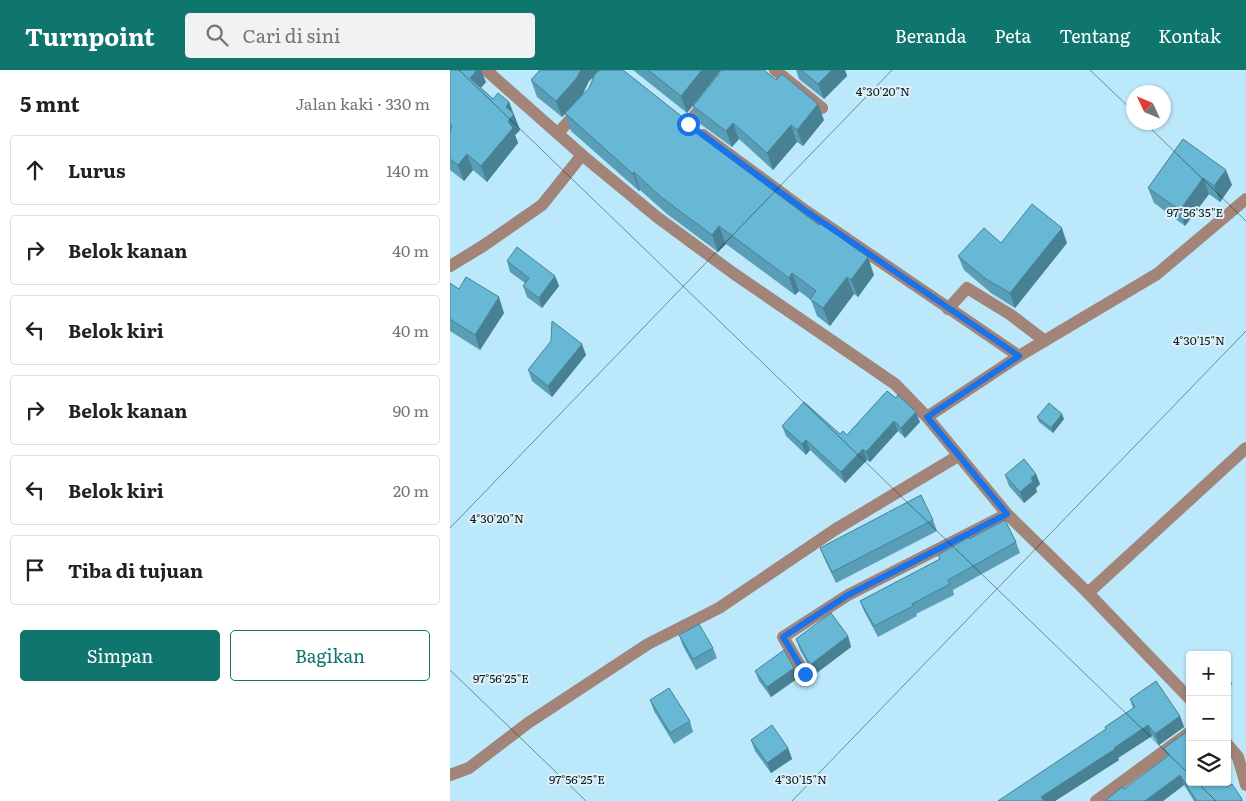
<!DOCTYPE html>
<html lang="id">
<meta charset="utf-8">
<style>
body{margin:0;font-family:Literata,serif;background:#f2f2f2;color:#202124}
.controls{position:absolute;right:15px;bottom:15px;display:grid;overflow:hidden;border-radius:5px;box-shadow:0 1px 4px #0004}
.controls button{width:45px;height:45px;display:grid;place-items:center;padding:0;border:0;border-bottom:1px solid #e0e0e0;background:#fff;color:#202124;font:25px sans-serif}
.compass{position:absolute;left:676px;top:15px;width:45px;height:45px;border-radius:50%;background:#fff;box-shadow:0 1px 4px #0004;rotate:314deg}
.stop{position:absolute;width:15px;height:15px;margin:-11px;border:4px solid #1a73e8;border-radius:50%;background:#fff}
.stop.end{background:#1a73e8;border-color:#fff;box-shadow:0 1px 5px #0008}
.list{margin:0;padding:0;list-style:none}
h2{display:flex;justify-content:space-between;align-items:center;height:65px;margin:0;padding:0 20px;font-size:21px}
h2 small{font-size:16px;font-weight:400;color:#757577}
.list li{display:grid;grid-template-columns:32px 1fr auto;gap:15px;align-items:center;box-sizing:border-box;height:70px;margin:0 10px 10px;padding:0 10px;border:1px solid #e0e0e0;border-radius:5px}
.list b{display:block;font-size:19px;white-space:nowrap}
.list em{font-size:16px;font-style:normal;color:#757577}
.actions{display:flex;gap:10px;padding:15px 20px}
.actions a{flex:1;padding:11px 0;border:1px solid #0f766e;border-radius:5px;text-align:center;font-size:18px;color:#0f766e}
.actions .main{background:#0f766e;color:#fff}
.icon{flex:none;width:28px;height:28px;fill:none;stroke:currentColor;stroke-width:2;stroke-linecap:round;stroke-linejoin:round}
.map{position:relative;flex:none;width:796px;height:731px;overflow:hidden}
header{display:flex;align-items:center;gap:30px;box-sizing:border-box;height:70px;padding:0 25px;background:#0f766e;color:#fff}
header strong{font-size:24px}
nav{display:flex;gap:28px;margin-inline-start:auto;font-size:18px}
.search{width:350px;height:45px;background:#f2f2f2;display:flex;align-items:center;gap:12px;box-sizing:border-box;padding:0 18px;border-radius:5px;color:#757577;font-size:19px}
main{display:flex}
aside{flex:1;background:#fff}
.map>svg:first-child{display:block}
</style>
<header>
<strong>Turnpoint</strong>
<div class="search"><svg class="icon" aria-label="search" viewBox="0 0 24 24"><circle cx="10" cy="10" r="6"/><path d="M15 15l6 6"/></svg>Cari di sini</div>
<nav><a>Beranda</a><a>Peta</a><a>Tentang</a><a>Kontak</a></nav>
</header>
<main>
<aside>
<h2>5 mnt<small>Jalan kaki · 330 m</small></h2>
<ul class="list">
<li><svg class="icon" aria-label="ahead" viewBox="0 0 24 24"><path d="M12 20V5M6 11l6-6 6 6"/></svg><div><b>Lurus</b></div><em>140 m</em></li>
<li><svg class="icon" aria-label="right" viewBox="0 0 24 24"><path d="M7 20v-9h11M14 6l5 5-5 5"/></svg><div><b>Belok kanan</b></div><em>40 m</em></li>
<li><svg class="icon" aria-label="left" viewBox="0 0 24 24"><path d="M17 20v-9H6M10 6l-5 5 5 5"/></svg><div><b>Belok kiri</b></div><em>40 m</em></li>
<li><svg class="icon" aria-label="right" viewBox="0 0 24 24"><path d="M7 20v-9h11M14 6l5 5-5 5"/></svg><div><b>Belok kanan</b></div><em>90 m</em></li>
<li><svg class="icon" aria-label="left" viewBox="0 0 24 24"><path d="M17 20v-9H6M10 6l-5 5 5 5"/></svg><div><b>Belok kiri</b></div><em>20 m</em></li>
<li><svg class="icon" aria-label="arrive" viewBox="0 0 24 24"><path d="M6 21V4h12l-3 4 3 4H6"/></svg><div><b>Tiba di tujuan</b></div></li>
</ul>
<div class="actions"><a class="main">Simpan</a><a>Bagikan</a></div>
</aside>
<div class="map">
<svg width="796" height="731" viewBox="0 0 796 731">
<rect width="100%" height="100%" fill="#bbe9fb"/>
<g fill="none" stroke-linecap="round" stroke-linejoin="round">
<!-- minor -->
<path stroke="#a28479" stroke-width="12" d="M325 0 372 38
M238 54 257 30
M108 63 128 41
M253 65 356 141 569 286
M0 196 33 176 92 135 132 85
M498 239 517 218 561 245 595 271
M477 347 569 286 707 204 796 129
M638 523 796 378
M355 604 333 567 398 525 557 444
M0 705 19 698 78 653 198 574 269 538 386 459 508 386
M646 731 740 662"/>
<!-- tertiary -->
<path stroke="#a28479" stroke-width="12" d="M36 0 132 85 207 147 283 203 445 314 477 347 557 444 638 523 740 629
M777 674 788 687 796 715"/>
</g>
<!-- wall -->
<path fill="#599eb6" fill-rule="evenodd" d="M0 0 36 12 31 18 43 29 59 32 70 60 65 65 68 73 37 112 23 100 14 111 0 100Z
M173 0 264 72 267 79 424 205 408 227 404 224 380 256 367 246 361 230 349 221 345 225 276 174 268 182 217 144 190 120 189 121 121 61 115 44 112 47 87 27 81 10ZM144 7 139 18 133 24 139 11Z
M183 0H271L237 43Z
M346 0H395L397 6 374 29 349 9Z
M243 36 374 50 353 76 347 72 323 100 289 69 282 77 249 53Z
M733 69 782 115 770 132 759 124 735 156 704 133 698 118Z
M551 173H617L565 238 541 223 514 200 508 186Z
M57 191 105 206 109 216 92 238 77 227 73 216 75 213 60 202Z
M0 213 9 219 54 243 30 280 0 261Z
M136 285 102 327 82 311 78 300Z
M437 321 470 352 455 368 448 361 420 392 417 390 395 413 360 380 356 385 336 366 332 356 397 365Z
M587 347 614 349 603 363 589 352Z
M586 404 590 414 586 418 587 422 574 433 559 416 555 405Z
M483 450 487 461 386 513 374 488 370 478Z
M519 469 566 472 570 483 503 520 504 525 466 544 467 546 428 567 414 541 410 531 490 489 488 485Z
M229 565 263 578 267 588 246 600 233 576Z
M398 566 401 577 364 605 350 580 346 569Z
M344 598 348 608 321 627 309 611 305 601Z
M740 600V614L736 603Z
M680 629 730 646 734 657 709 675 702 666 668 688 669 690 605 731H548L656 659 655 657 683 638Z
M200 630 240 651 243 662 224 674 204 641Z
M301 670 338 678 342 689 321 703 305 681Z
M714 678 777 717 792 729 793 731H744L734 715 713 731H655L674 719 717 687Z"/>
<!-- shaded-wall -->
<path fill="#488194" d="M27 0H31L36 12 25 24 20 8Z
M131 0H151L139 11 132 25 112 47 106 31Z
M252 0H271L237 43 231 26Z
M382 0H395L397 6 374 29 368 14Z
M59 32 70 60 65 65 68 73 37 112 31 96 58 51 56 37Z
M368 34 374 50 353 76 347 60Z
M283 53 289 69 282 77 276 61Z
M341 55 347 72 323 100 317 83Z
M264 72 271 90 262 75Z
M17 84 23 100 14 111 8 95Z
M776 100 782 115 770 132 764 116Z
M184 102 190 120 189 121 183 104Z
M753 108 759 124 735 156 730 140Z
M269 156 276 174 268 182 262 165Z
M612 158 617 173 565 238 560 223Z
M418 187 424 205 408 227 401 210Z
M342 203 349 221 345 225 339 208Z
M105 206 109 216 92 238 89 228Z
M397 207 404 224 380 256 373 238Z
M49 227 54 243 30 280 25 265Z
M132 274 136 285 102 327 98 316Z
M466 342 470 352 455 368 451 358Z
M612 344 614 349 603 363 601 358Z
M444 351 448 361 420 392 416 382Z
M356 370 360 380 356 385 352 374Z
M413 379 417 390 395 413 391 402Z
M586 404 590 414 586 418 587 422 574 433 570 422 581 408Z
M398 566 401 577 364 605 360 595Z
M344 598 348 608 321 627 317 617Z
M778 604 782 614 777 619V605Z
M730 646 734 657 709 675 705 664Z
M698 655 702 666 668 688 669 690 605 731H592L591 727Z
M338 678 342 689 321 703 317 693Z
M730 705 734 715 713 731H695Z"/>
<!-- building -->
<path fill="#67b8d4" stroke="#488194" d="M0 0H27L20 8 43 29 48 23 59 32 56 37 64 44 58 51 63 58 31 96 17 84 8 95 0 89V62L2 56 0 54Z
M90 0H131L126 9 106 31 81 10Z
M150 0H173L264 72 262 75 369 155 370 153 418 187 401 210 397 207 373 238 360 229 366 221 342 203 339 208 269 156 262 165 211 127 184 102 183 104 115 43 139 18 145 4Z
M198 0H252L231 26Z
M272 0H314L326 10 332 4 368 34 347 60 341 55 317 83 283 53 276 61 243 36Z
M351 0H382L368 14Z
M733 69 776 100 764 116 753 108 730 140 698 118Z
M582 134 612 158 560 223 536 209 508 186 534 158 551 173Z
M67 177 105 206 89 228 73 216 79 208 57 191Z
M16 207 49 227 25 265 0 249V213L9 219Z
M102 251 132 274 98 316 78 300 101 271Z
M437 321 446 328 448 325 466 342 451 358 444 351 416 382 413 379 391 402 356 370 352 374 332 356 354 332 390 364 393 361 397 365Z
M599 333 612 344 601 358 587 347Z
M574 389 586 404 581 408 583 411 570 422 555 405Z
M471 425 483 450 382 502 370 478Z
M555 450 566 472 498 510 500 514 462 534 463 536 424 556 410 531 490 489 488 485 519 467V469Z
M381 543 398 566 360 595 346 569Z
M249 554 263 578 243 589 229 565Z
M334 580 344 598 317 617 305 601Z
M740 600V608L736 603Z
M706 611 730 646 705 664 698 655 664 678 665 679 591 727 594 731H548L656 659 655 657 685 637 680 629Z
M219 618 240 651 220 663 200 630Z
M322 655 338 678 317 693 301 670Z
M739 660 740 661V712H774L777 717 782 714 792 729 790 731H745L746 730 730 705 695 731H655L672 717 674 719 719 685 714 678Z"/>
<g fill="none" stroke-linecap="round" stroke-linejoin="round">
<!-- route -->
<path stroke="#1a73e8" stroke-width="6" d="M238 54 356 141 569 286 477 347 557 444 398 525 333 567 355 604"/>
</g>
<!-- ticks -->
<path fill="none" stroke="#031c24" stroke-width="1" stroke-opacity="0.45" d="M9 0 740 705M640 0 684 42M694 52 796 151M0 458 442 0M0 600 136 731M747 712 766 731M342 731 796 261"/>
<g font-size="12" text-anchor="middle" fill="#031c24" stroke="#e2f1f7" stroke-width="4" stroke-linejoin="round" paint-order="stroke">
<text x="433" y="26">4°30'20"N</text>
<text x="745" y="147">97°56'35"E</text>
<text x="749" y="275">4°30'15"N</text>
<text x="47" y="453">4°30'20"N</text>
<text x="51" y="613">97°56'25"E</text>
<text x="351" y="714">4°30'15"N</text>
<text x="127" y="714">97°56'25"E</text>
</g>
</svg>
<div class="controls">
<button>+</button>
<button>−</button>
<button><svg class="icon" aria-label="layers" viewBox="0 0 24 24"><path d="M12 4l9 5-9 5-9-5zM3 14l9 5 9-5"/></svg></button>
</div>
<svg class="compass" viewBox="-18 -18 36 36"><path d="M0-13l5 13h-10z" fill="#e53935"/><path d="M0 13l5-13h-10z" fill="#757577"/></svg>
<div class="stop" style="left:238px;top:54px"></div>
<div class="stop end" style="left:355px;top:604px"></div>
</div>
</main>
